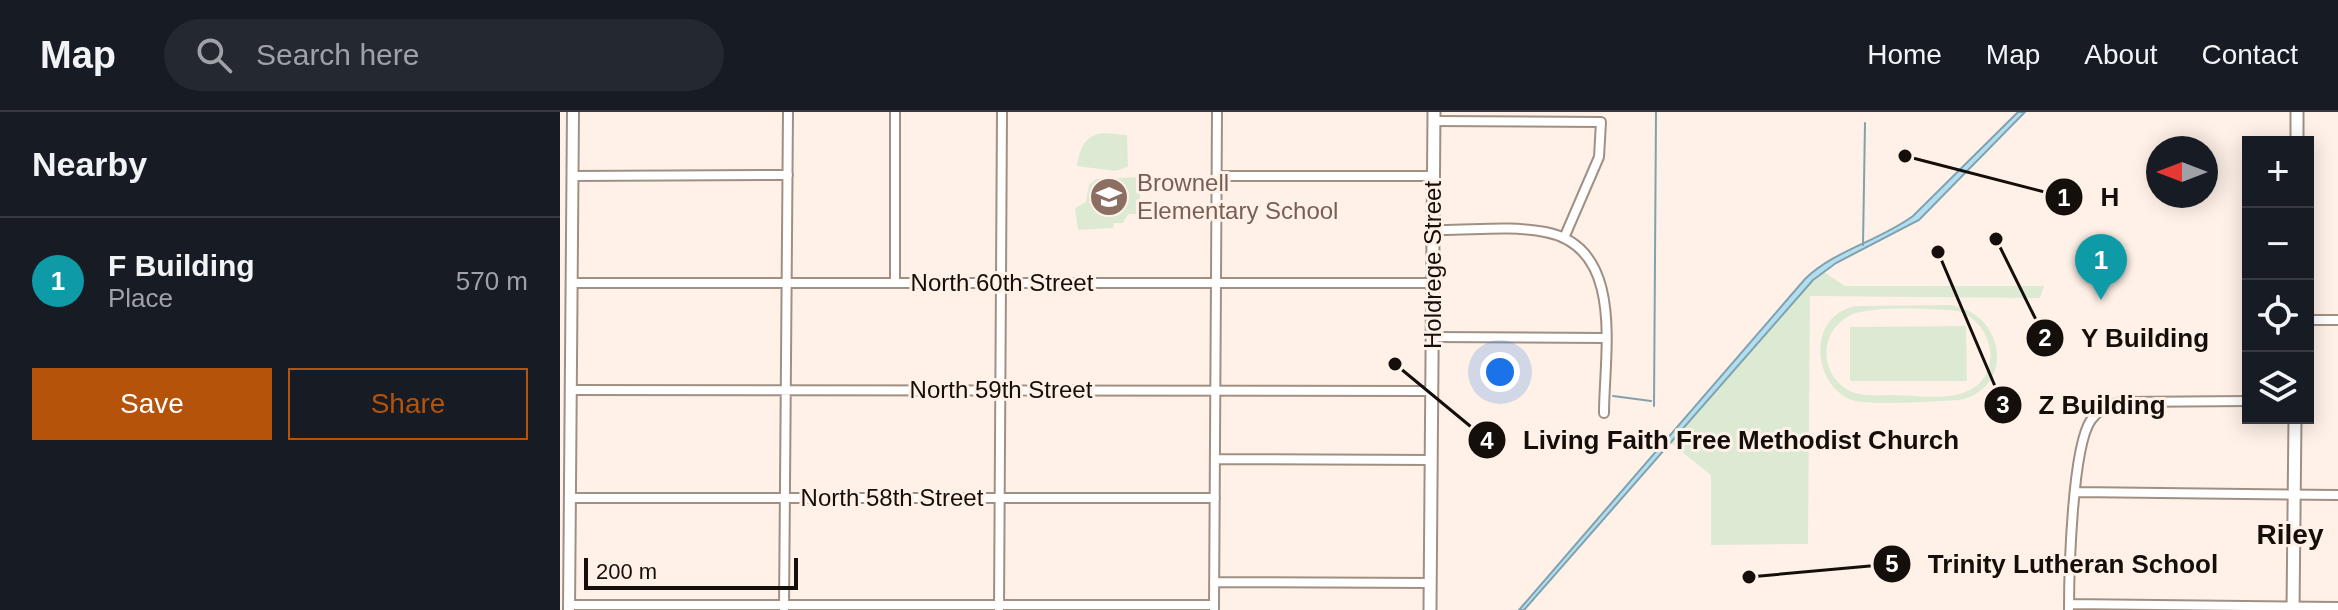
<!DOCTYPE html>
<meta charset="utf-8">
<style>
body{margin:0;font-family:Arial,sans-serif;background:#242831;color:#f1f3f6}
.controls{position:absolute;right:24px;top:24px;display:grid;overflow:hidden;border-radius:0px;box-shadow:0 4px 20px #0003}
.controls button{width:72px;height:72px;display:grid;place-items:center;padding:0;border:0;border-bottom:2px solid #363941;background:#171b24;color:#f1f3f6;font:40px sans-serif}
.compass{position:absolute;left:1586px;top:24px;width:72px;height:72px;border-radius:50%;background:#171b24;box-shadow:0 4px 20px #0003;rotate:270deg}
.scale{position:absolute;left:24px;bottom:20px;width:214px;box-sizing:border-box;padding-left:8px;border:4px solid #150f0b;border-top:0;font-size:22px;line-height:28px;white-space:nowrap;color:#150f0b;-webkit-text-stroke:6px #fff1e7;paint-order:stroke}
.you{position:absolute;left:940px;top:260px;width:28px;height:28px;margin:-20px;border:6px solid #fff;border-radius:50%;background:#1a73e8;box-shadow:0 0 0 12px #1a73e833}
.badge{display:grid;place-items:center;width:52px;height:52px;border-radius:50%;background:#b45309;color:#fff;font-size:26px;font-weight:700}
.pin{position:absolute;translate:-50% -66px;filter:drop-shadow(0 2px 4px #0008)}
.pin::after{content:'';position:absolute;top:42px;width:28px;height:24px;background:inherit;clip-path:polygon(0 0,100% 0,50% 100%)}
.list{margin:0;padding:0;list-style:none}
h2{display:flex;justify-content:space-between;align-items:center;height:104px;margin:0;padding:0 32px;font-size:34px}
h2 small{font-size:26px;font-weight:400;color:#9ea1a6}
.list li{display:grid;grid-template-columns:52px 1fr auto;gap:24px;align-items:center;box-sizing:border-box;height:128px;padding:0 32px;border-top:2px solid #363941}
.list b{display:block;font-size:30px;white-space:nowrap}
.list p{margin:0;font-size:26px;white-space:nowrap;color:#9ea1a6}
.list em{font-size:26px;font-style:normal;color:#9ea1a6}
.actions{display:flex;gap:16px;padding:24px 32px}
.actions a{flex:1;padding:18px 0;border:2px solid #b45309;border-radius:0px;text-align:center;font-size:28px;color:#b45309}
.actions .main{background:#b45309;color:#fff}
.icon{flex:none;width:44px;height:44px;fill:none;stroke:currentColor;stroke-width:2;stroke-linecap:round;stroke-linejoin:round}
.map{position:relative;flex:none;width:1778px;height:498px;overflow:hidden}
header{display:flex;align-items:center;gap:48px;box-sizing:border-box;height:112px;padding:0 40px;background:#171b24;border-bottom:2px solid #363941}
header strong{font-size:38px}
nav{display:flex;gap:44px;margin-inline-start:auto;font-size:28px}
.search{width:560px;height:72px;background:#242831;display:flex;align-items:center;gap:20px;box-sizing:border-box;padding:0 28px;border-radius:44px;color:#9ea1a6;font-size:30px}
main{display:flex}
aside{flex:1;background:#171b24}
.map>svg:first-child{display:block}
</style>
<header>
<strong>Map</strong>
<div class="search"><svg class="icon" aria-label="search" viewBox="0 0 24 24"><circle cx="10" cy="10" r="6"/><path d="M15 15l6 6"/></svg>Search here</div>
<nav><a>Home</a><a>Map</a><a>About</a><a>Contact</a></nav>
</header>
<main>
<aside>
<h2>Nearby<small></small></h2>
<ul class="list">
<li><span class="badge" style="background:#0f9aa8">1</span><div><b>F Building</b><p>Place</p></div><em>570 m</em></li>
</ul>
<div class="actions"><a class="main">Save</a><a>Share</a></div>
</aside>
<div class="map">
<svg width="1778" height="498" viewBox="0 0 1778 498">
<rect width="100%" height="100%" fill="#fff1e7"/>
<!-- green -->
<path fill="#ddead3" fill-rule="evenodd" d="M542 21 567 23 568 55 555 59 517 54C520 37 523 25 542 21Z
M580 65V102H568L563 111H554L553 116 518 118 515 96 526 90 529 73 536 67Z
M1258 156 1285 174H1484L1480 186 1250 184 1248 432 1151 433V363L1107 328Z
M1391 193C1445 202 1456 275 1400 288 1377 289 1307 295 1289 287 1250 268 1249 201 1297 194ZM1398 199C1435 211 1445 267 1403 281 1382 288 1352 283 1330 283 1316 283 1301 285 1288 278 1259 261 1259 220 1289 204 1309 193 1374 197 1398 199Z
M1406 214 1407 269H1290V215Z"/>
<!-- water -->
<path fill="#b0dff2" stroke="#82a1ad" stroke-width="2" d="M1458 0H1465L1359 108 1276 151 1253 168 964 498H959L1245 167C1275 138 1319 129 1353 104Z"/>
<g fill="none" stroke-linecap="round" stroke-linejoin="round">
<!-- stream -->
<path stroke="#82a1ad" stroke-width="2" d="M1303 133 1305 11
M1053 284 1091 289
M1094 294 1096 0"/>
<!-- minor casing -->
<g stroke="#a09084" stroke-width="12">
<path id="minor" d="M874 9 1041 10 1039 45 1004 126
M12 64 228 63
M657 64H874
M873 118C909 119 949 113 985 120 1066 135 1044 242 1044 301
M11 171H873
M335 171V0
M1748 208H1778
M872 225 1044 226
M10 278 872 279
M656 347 871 348
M1516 380 1778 383
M10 386H655
M654 470 870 471
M1509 492 1778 495
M9 493H654
M224 497 228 0
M439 497 442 0
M654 497 657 0
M1509 498C1509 461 1512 335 1531 308 1539 297 1550 292 1562 290L1688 289"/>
</g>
<!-- tertiary casing -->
<g stroke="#a09084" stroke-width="14">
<path id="tertiary" d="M9 498 13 0"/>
</g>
<!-- secondary casing -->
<g stroke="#a09084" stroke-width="15">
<path id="secondary" d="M1737 30V0
M870 498 874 0
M1733 498 1735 306"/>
</g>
<!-- minor -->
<use href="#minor" stroke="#fff" stroke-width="8"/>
<!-- tertiary -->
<use href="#tertiary" stroke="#fff" stroke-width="10"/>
<!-- secondary -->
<use href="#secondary" stroke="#fff" stroke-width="11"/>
</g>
<!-- icons -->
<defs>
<g id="school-disc" transform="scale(2)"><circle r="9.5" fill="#8d6e63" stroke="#fff1e7"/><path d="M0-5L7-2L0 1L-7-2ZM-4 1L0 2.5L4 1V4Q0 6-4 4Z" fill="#fff"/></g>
</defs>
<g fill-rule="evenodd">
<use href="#school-disc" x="549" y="85"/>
</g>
<g text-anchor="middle" stroke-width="6" stroke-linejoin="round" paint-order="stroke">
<!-- education labels -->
<g font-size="24" fill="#785e54" stroke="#fff1e7" text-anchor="start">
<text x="577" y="79">Brownell<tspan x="577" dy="28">Elementary School</tspan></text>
</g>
<!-- street labels -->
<g font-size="24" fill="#150f0b" stroke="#fff1e7">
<text transform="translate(873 153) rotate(-90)" y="8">Holdrege Street</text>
<text x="442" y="179">North 60th Street</text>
<text x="441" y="286">North 59th Street</text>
<text x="332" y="394">North 58th Street</text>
</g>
<!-- quarter labels -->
<g font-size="28" font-weight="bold" fill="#150f0b" stroke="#fff1e7">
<text x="1730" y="432">Riley</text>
</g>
</g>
<!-- callouts -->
<path fill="none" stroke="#150f0b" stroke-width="3" d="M1345 44L1504 85M1436 127L1485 226M1378 140L1443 293M835 252L927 328M1189 465L1332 452"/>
<g fill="#150f0b" stroke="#fff1e7" stroke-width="3">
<circle cx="1345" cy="44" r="8"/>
<circle cx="1436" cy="127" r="8"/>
<circle cx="1378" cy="140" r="8"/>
<circle cx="835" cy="252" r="8"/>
<circle cx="1189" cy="465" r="8"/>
<circle cx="1504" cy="85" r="20"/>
<circle cx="1485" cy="226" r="20"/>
<circle cx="1443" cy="293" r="20"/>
<circle cx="927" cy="328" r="20"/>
<circle cx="1332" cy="452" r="20"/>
</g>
<g font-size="24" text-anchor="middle" font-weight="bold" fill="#fff">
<text x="1504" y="94">1</text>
<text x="1485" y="234">2</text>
<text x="1443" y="301">3</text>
<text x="927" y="337">4</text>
<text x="1332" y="460">5</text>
</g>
<g font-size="26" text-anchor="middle" font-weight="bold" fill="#150f0b" stroke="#fff1e7" stroke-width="6" stroke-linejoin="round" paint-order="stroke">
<text x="1550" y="94">H</text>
<text x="1585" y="235">Y Building</text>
<text x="1542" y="302">Z Building</text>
<text x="1181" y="337">Living Faith Free Methodist Church</text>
<text x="1513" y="461">Trinity Lutheran School</text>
</g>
</svg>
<div class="controls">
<button>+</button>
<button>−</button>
<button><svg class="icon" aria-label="locate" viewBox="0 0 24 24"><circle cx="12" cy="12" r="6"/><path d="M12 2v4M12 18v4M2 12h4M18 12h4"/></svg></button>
<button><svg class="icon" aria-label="layers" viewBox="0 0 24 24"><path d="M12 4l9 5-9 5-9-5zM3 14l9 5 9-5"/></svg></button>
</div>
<svg class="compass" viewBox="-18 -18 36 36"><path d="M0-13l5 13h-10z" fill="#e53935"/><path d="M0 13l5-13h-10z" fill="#9ea1a6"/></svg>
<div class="scale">200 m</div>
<div class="you"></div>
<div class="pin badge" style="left:1541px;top:188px;background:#0f9aa8">1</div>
</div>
</main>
